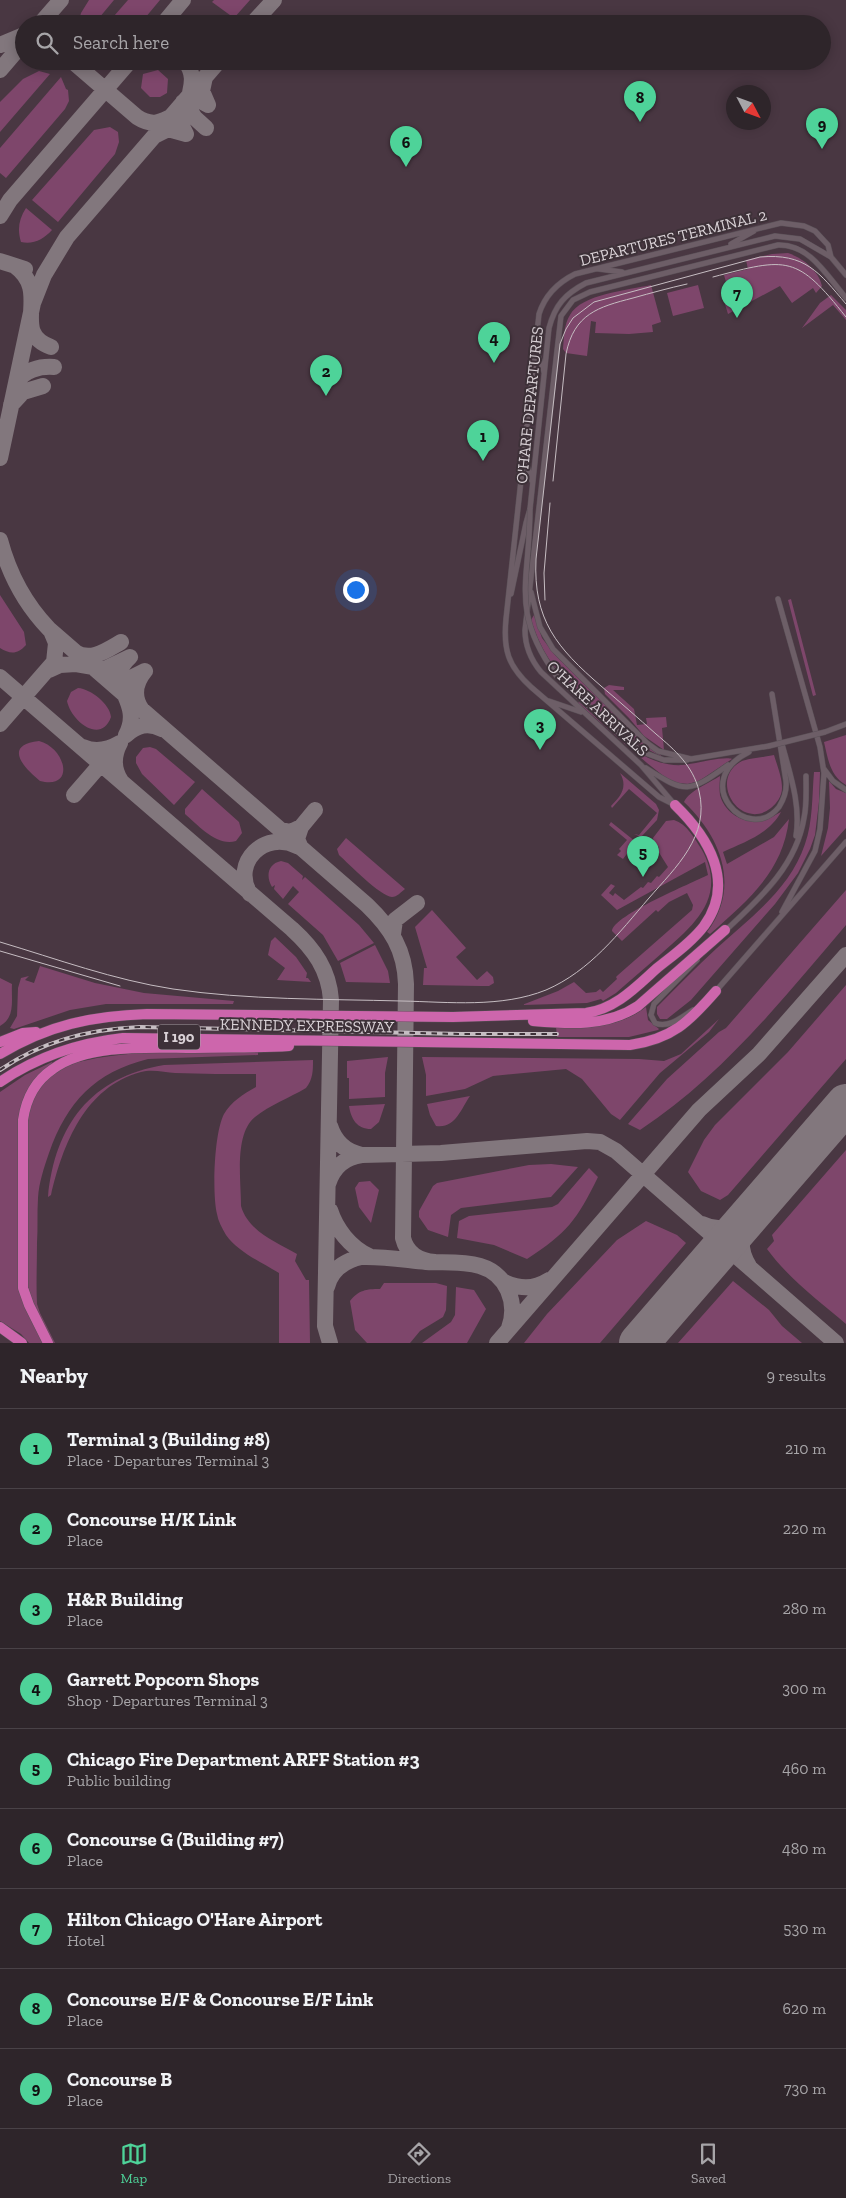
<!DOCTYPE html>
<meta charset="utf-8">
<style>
body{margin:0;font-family:"Zilla Slab",serif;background:#3a3136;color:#f1f3f6}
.compass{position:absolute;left:726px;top:85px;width:45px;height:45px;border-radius:50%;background:#2e252a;box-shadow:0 2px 12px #0003;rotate:131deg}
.you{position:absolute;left:355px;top:589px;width:18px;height:18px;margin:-12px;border:4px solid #fff;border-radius:50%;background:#1a73e8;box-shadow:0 0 0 8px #1a73e833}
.badge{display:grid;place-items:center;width:32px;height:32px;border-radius:50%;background:#4ed399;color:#111;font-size:16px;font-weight:700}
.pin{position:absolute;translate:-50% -41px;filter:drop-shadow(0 1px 2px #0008)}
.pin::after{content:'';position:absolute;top:26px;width:18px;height:15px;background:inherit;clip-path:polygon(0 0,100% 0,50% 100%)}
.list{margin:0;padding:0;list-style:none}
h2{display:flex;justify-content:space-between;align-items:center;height:65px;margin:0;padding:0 20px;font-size:21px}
h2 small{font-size:16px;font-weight:400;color:#a7a5a8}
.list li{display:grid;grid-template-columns:32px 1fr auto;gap:15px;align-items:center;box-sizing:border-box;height:80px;padding:0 20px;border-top:1px solid #494247}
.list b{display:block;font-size:19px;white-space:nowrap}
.list p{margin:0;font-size:16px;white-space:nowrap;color:#a7a5a8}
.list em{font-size:16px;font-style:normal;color:#a7a5a8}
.icon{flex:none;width:28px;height:28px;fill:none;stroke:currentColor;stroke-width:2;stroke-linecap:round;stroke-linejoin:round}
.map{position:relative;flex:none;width:846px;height:1343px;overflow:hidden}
.search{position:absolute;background:#2e252a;box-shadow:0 2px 12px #0003;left:15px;right:15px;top:15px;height:55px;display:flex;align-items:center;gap:12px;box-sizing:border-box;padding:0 18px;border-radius:28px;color:#a7a5a8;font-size:19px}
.sheet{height:785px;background:#2e252a}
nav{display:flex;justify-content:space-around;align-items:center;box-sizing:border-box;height:70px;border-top:1px solid #494247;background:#2e252a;font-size:14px;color:#a7a5a8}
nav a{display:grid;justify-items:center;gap:2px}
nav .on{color:#4ed399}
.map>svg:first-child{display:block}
</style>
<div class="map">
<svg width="846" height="1343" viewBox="0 0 846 1343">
<rect width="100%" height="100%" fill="#3d3138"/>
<!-- built -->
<path fill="#493742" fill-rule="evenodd" d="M0 0H846V1343H0ZM24 24H822V61H24ZM734 92H764V122H734Z"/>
<!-- green -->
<path fill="#7e466b" d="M89 0H114L94 24H78L81 13Z
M128 0H160L140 24H107Z
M214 0H250L234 18 212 2Z
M158 70 168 79 167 93 160 97H150L141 88 143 74Z
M39 71 50 74 0 132V102L23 79Z
M61 77 66 89 68 90 69 101 65 109 6 178 0 173V148Z
M110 127 118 132 119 142 115 154 58 222 32 200 86 139 94 130Z
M26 208 52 230C44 239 33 245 21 242 17 229 19 219 26 208Z
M788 253C803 258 819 271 822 286L816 293 813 288 792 303 780 286 728 314 724 301 731 299 724 275 748 269 746 260 772 254Z
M651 285 661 322 652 325 653 332 629 334 595 333 596 322 591 321 587 356 566 353 563 349C564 338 564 324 570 315 581 294 629 290 651 285Z
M698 285 704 308 673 316 667 293Z
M831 295 846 310V320L833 305 802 328 820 303Z
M0 595 24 632 26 645C17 655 10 654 0 648Z
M791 599 816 695 813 696 788 600Z
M534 615 542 638 555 655 645 744 662 756C631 745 570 689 551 662 542 649 536 635 531 620Z
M609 685 624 687V690H613L634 709 637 725 647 724 646 718 666 717 667 727 662 728 664 750 644 736 629 718 605 694 604 688Z
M78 688C91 689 110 704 111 717 101 745 71 721 67 701L71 692Z
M579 702C608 727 641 768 683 765 695 764 724 756 732 759L699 781 688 784 677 783 666 778 647 763 578 703Z
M846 735V785C830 776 828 759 824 742Z
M39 741C66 748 76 790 40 781 23 767 3 745 39 741Z
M150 747 156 749 195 782 174 805 142 774 136 763V757L143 748Z
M774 755C777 765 782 777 782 788 782 796 777 803 771 808 740 832 707 779 742 761 747 759 765 757 774 755Z
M814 772H820L819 802 815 835 810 849 798 873 775 904 691 1000 667 1019H660L657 1014V1007C677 987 696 967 717 948 751 917 790 889 805 844 813 822 812 795 814 772Z
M620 773 656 804 659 810 657 820 641 837 634 834 639 835 657 813 629 789 612 808 611 806C621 796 628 787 620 773Z
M720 776C720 781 719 788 720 795 725 814 745 825 764 820 770 819 776 814 781 812 769 834 745 842 723 852L727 864 774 837 789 819C783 872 748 900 710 934L707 932C741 887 721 837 684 802 689 791 709 783 720 776Z
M829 781 836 789 846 793V828L821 856 828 828 830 808Z
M202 789 239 822 242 833 236 841C217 847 198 825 185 814V809Z
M674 820C687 824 695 839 702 850 728 897 694 925 662 953 647 966 631 980 616 993L603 1001 601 999 587 1003 522 1005 558 991 574 982 586 993 596 992 600 989 603 992 617 979 616 977 618 975 692 910 693 905 687 893 669 902 658 912 656 910 622 941 612 931C614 915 692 883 708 875L705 862 617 910 601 895 611 884 615 886 609 893 613 896 615 893 624 900 641 887 643 888 648 882 651 883 657 876 659 877 668 867 658 851 659 847 654 844 653 838 666 821Z
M611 822 636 842 623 859 617 855 621 851 619 849 627 840 609 825Z
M346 838 405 889C401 892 397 897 392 897 380 896 349 864 339 855L337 849Z
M281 861 288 863 303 876 302 880 305 877 359 925 374 943 338 961 323 935 288 904 299 892 293 886 283 899 274 889 275 885 272 887C266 877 267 864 281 861Z
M846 890V925C783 999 722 1076 640 1130L628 1124 667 1079 719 1032 726 1028Z
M432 910 466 948 456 957 477 980 487 971 493 977 494 983 489 986H480L423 985 424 968H427L415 927Z
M275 937 296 957 307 973 306 978H308L311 982 277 980 285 968 268 955 271 941Z
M375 945 388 971 390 983 346 982 340 963Z
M40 966 95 983 144 993 234 1001 233 1004H106L70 1010 14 1029 10 1028 17 1016 18 988 21 978 29 976 25 980 34 983Z
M0 978 12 984C11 1000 16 1017 0 1026Z
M846 985V1059L728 1195 720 1200 701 1191 688 1172 704 1140 715 1125 788 1052Z
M646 1007 648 1020 659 1029 658 1030 629 1037H557L556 1027C589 1027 619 1028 646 1007Z
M719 1019 709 1032 660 1073 620 1120 611 1114 582 1079 566 1069 493 1076 465 1089 426 1096V1075L422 1057 639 1059 664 1061 681 1054Z
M258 1052V1055L148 1059C95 1072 67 1102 49 1153 44 1168 39 1182 38 1198 37 1213 38 1228 37 1243 37 1264 36 1284 37 1304L40 1313 55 1343H52L31 1300 27 1283V1122C30 1100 41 1081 60 1069 71 1062 85 1061 97 1058 150 1049 204 1052 258 1052Z
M388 1057 385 1073V1097L349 1099V1078H347V1061Z
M313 1060C313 1071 313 1079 306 1088 289 1098 270 1105 255 1117 234 1134 241 1180 241 1206 248 1231 276 1242 297 1254L295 1261 306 1280H309L310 1343H279V1273C261 1262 238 1252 226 1235 222 1228 218 1221 217 1214 212 1193 214 1133 224 1114 231 1102 243 1094 256 1087V1074C229 1074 202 1074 175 1073 165 1072 151 1069 141 1072 85 1087 63 1144 51 1195L48 1197C55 1125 91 1077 164 1065Z
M52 1062 53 1064 27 1093 18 1278 44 1343H29L21 1334 0 1321V1092L25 1075Z
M470 1096C461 1109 455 1129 436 1126L430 1115 427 1104Z
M385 1104 379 1122 371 1129C357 1129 351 1119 349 1106Z
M846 1150V1324C818 1300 789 1279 767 1249L774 1241 772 1235Z
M551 1164 578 1167 551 1197 461 1208 451 1215 448 1237 428 1230 419 1217V1211L433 1186 437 1183 529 1165Z
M589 1168 598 1177C577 1220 567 1233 527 1259L494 1245 457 1238 459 1221 469 1216 552 1207 558 1204Z
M370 1181 379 1190 371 1223 359 1207 355 1188 359 1182Z
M646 1221 677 1235 686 1243 600 1343H524L547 1314 617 1240Z
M733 1281 769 1310 782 1326 802 1343H678Z
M384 1283H436L447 1286 446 1310 443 1317 420 1331 410 1343H367L355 1330 350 1301C359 1290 366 1289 380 1289Z
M456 1287 474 1290 486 1309 467 1343H422L451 1322 455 1315Z"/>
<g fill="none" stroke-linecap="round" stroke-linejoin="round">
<!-- taxiway -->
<path stroke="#82777d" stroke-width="16" d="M40 24 61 0
M163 24 183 0
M252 24 274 0
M0 45 24 35
M72 61 137 117C165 135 170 103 195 118 178 98 203 85 185 61
M0 70 24 42
M183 102C192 97 200 100 208 105L202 91 205 77
M195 118 206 128
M156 135 168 129 186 134 178 118 180 106
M0 216 10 200 130 61
M0 261 25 269
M15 266C52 293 9 332 51 347
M16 383C24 370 40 366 54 367
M11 405 23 392 43 386
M0 458 33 303 44 275 67 237 219 61
M0 540C9 574 25 604 49 629L367 905C391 928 405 950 406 984L403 1238C407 1254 419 1261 435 1262
M75 652C91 662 107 650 121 642
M49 670 60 665 76 664 105 669 130 657C100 683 145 700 126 735 137 725 148 722 162 729
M0 677 292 929C314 949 329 970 331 1000L325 1326 330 1343
M110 681 123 682 145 671C135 683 132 696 142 710
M0 724 54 662 56 643 51 631
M83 747C96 753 108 750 120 743 113 756 113 769 121 781
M74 795 107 757
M301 827 315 810
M281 830 291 832 301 827 297 839 301 848
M250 894C231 862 265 830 297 846
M393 934 395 920 417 903
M330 1126C335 1142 346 1152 362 1155L441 1153 587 1141 600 1142 616 1151 836 1343
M328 1184C333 1168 345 1157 362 1155
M330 1210C336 1229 350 1247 369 1256
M702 1224C720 1233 735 1226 751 1214
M749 1266C738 1249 740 1231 751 1214
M502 1281C519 1289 533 1290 549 1280
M327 1287C331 1270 344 1261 361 1257 382 1256 405 1260 426 1262 444 1263 463 1261 480 1266 507 1274 518 1303 509 1328
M497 1343 699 1110 759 1054 846 955"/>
<!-- runway -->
<path stroke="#82777d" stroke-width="40" d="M639 1343 846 1104"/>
<!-- street casing -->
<g stroke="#5a5057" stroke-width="6">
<path id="street" d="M731 244 754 231
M599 269 622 272
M536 350 544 372
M524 455 532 481
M531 592 540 627 553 649 647 743 658 751 691 759 769 746
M511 594 526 523 530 509 549 328C555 305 565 294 586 283L775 236 800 239 831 257
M778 599 820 747 824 773 820 829 815 851 782 912
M556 675 585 703 640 751 664 760H687
M549 701 581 712
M825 732 846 724
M782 744C790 774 801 805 796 836
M749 752C688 782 748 846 779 807 784 799 787 790 786 781L772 694
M646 768C686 794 689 793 728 765
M824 769 833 781 846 790
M675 805 659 797 531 687C508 666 503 650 506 619L539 314C545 295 557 283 575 274L781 223 804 226 815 231 828 245 831 257 846 275
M675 805 641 765 541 672C531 660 525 646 525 630L561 316 573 300 590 292 778 245C810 244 827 276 846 298
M725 931C759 899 796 867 804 818 807 805 806 790 806 776
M715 992 846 842
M693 1010C682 1017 668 1029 655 1023L651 1015 654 1004 697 960"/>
</g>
<!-- highway casing -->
<g stroke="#5a5057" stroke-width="11">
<path id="highway" d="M533 1021C569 1024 607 1027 638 1006L725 930
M0 1042 23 1033 36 1032
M0 1054C48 1025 92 1016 147 1014L453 1017 586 1013C615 1009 635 988 656 969 672 956 691 943 704 926 736 882 708 837 675 805
M0 1082C38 1056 78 1043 123 1038L630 1045C672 1039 689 1022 716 991
M0 1327 22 1343
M48 1343 29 1305 23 1288V1120C26 1099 35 1081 53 1069 88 1043 152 1048 194 1048 225 1047 257 1048 289 1046"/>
</g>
<!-- street -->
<use href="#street" stroke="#6d5e67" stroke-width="5"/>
<!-- highway -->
<use href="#highway" stroke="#cd66ac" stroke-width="10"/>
<!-- tram -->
<path stroke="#c6bdc2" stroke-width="1" d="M713 277C788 257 797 255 846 317
M553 481 566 354C574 314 598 307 633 298 651 293 669 288 687 284
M545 600 544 573 550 503
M0 942C57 959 114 980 173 989 247 1000 327 999 402 1001 449 1002 501 1008 546 990 590 971 619 933 649 898 676 867 710 836 699 791 693 766 675 750 656 734 638 718 620 702 601 686 557 648 533 620 536 559L560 344 566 329 573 318 594 302 760 257C805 253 819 272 846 304
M0 951 120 986"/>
<!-- rail casing -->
<g stroke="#c6bdc2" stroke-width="4">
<path id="rail" d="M0 1070C42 1041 90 1029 140 1027L462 1034H557"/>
</g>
<!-- rail -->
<use href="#rail" stroke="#3d3138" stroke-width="2" stroke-dasharray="5.5" stroke-linecap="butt"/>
<!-- street-bridge casing -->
<g stroke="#5a5057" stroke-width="6" stroke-linecap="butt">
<path id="street-bridge" d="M530 509C530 581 509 610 556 675
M769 746 825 732"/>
</g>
<!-- street-bridge -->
<use href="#street-bridge" stroke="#6d5e67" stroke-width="5"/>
</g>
<g text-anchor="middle" stroke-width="4" stroke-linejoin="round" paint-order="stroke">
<!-- shield labels -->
<rect fill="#3d3138" stroke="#aaa1a7" stroke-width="1" x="158" y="1024.5" width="42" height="25" rx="4"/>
<g font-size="15" font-weight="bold" fill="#d9d1d6">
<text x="179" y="1042">I 190</text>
</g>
<!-- street labels -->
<g font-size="16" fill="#d9d1d6" stroke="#3d3138">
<text transform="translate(673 237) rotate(-14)" y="6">DEPARTURES TERMINAL 2</text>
<text transform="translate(529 405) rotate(-84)" y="6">O'HARE DEPARTURES</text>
<text transform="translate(598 708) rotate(43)" y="6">O'HARE ARRIVALS</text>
<text transform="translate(307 1025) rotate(1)" y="6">KENNEDY EXPRESSWAY</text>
</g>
</g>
</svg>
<svg class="compass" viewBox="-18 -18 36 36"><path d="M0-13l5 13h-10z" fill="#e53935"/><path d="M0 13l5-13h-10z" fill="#a7a5a8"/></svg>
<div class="you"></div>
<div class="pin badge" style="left:483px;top:461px">1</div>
<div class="pin badge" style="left:326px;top:396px">2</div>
<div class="pin badge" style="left:540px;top:750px">3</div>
<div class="pin badge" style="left:494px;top:363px">4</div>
<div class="pin badge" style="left:643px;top:877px">5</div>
<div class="pin badge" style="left:406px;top:167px">6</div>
<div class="pin badge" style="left:737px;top:318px">7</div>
<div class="pin badge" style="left:640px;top:122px">8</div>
<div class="pin badge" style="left:822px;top:149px">9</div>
<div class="search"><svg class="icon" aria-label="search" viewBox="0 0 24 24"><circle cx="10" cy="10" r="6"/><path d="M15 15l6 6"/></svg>Search here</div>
</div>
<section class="sheet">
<h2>Nearby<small>9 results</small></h2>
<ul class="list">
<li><span class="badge">1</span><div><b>Terminal 3 (Building #8)</b><p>Place · Departures Terminal 3</p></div><em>210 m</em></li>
<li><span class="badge">2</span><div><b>Concourse H/K Link</b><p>Place</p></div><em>220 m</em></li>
<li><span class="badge">3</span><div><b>H&amp;R Building</b><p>Place</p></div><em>280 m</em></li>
<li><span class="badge">4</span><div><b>Garrett Popcorn Shops</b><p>Shop · Departures Terminal 3</p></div><em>300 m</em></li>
<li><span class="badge">5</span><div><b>Chicago Fire Department ARFF Station #3</b><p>Public building</p></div><em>460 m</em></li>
<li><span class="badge">6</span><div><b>Concourse G (Building #7)</b><p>Place</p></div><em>480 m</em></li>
<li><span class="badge">7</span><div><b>Hilton Chicago O'Hare Airport</b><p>Hotel</p></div><em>530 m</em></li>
<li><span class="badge">8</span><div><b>Concourse E/F &amp; Concourse E/F Link</b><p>Place</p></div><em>620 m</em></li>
<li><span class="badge">9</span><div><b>Concourse B</b><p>Place</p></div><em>730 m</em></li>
</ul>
</section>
<nav>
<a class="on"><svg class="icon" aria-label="map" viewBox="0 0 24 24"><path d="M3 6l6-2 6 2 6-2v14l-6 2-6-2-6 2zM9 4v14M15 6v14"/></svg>Map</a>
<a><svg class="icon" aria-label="directions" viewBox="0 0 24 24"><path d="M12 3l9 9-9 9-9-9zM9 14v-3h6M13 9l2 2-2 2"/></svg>Directions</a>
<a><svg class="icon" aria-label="saved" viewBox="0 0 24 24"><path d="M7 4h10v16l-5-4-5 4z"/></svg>Saved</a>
</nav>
